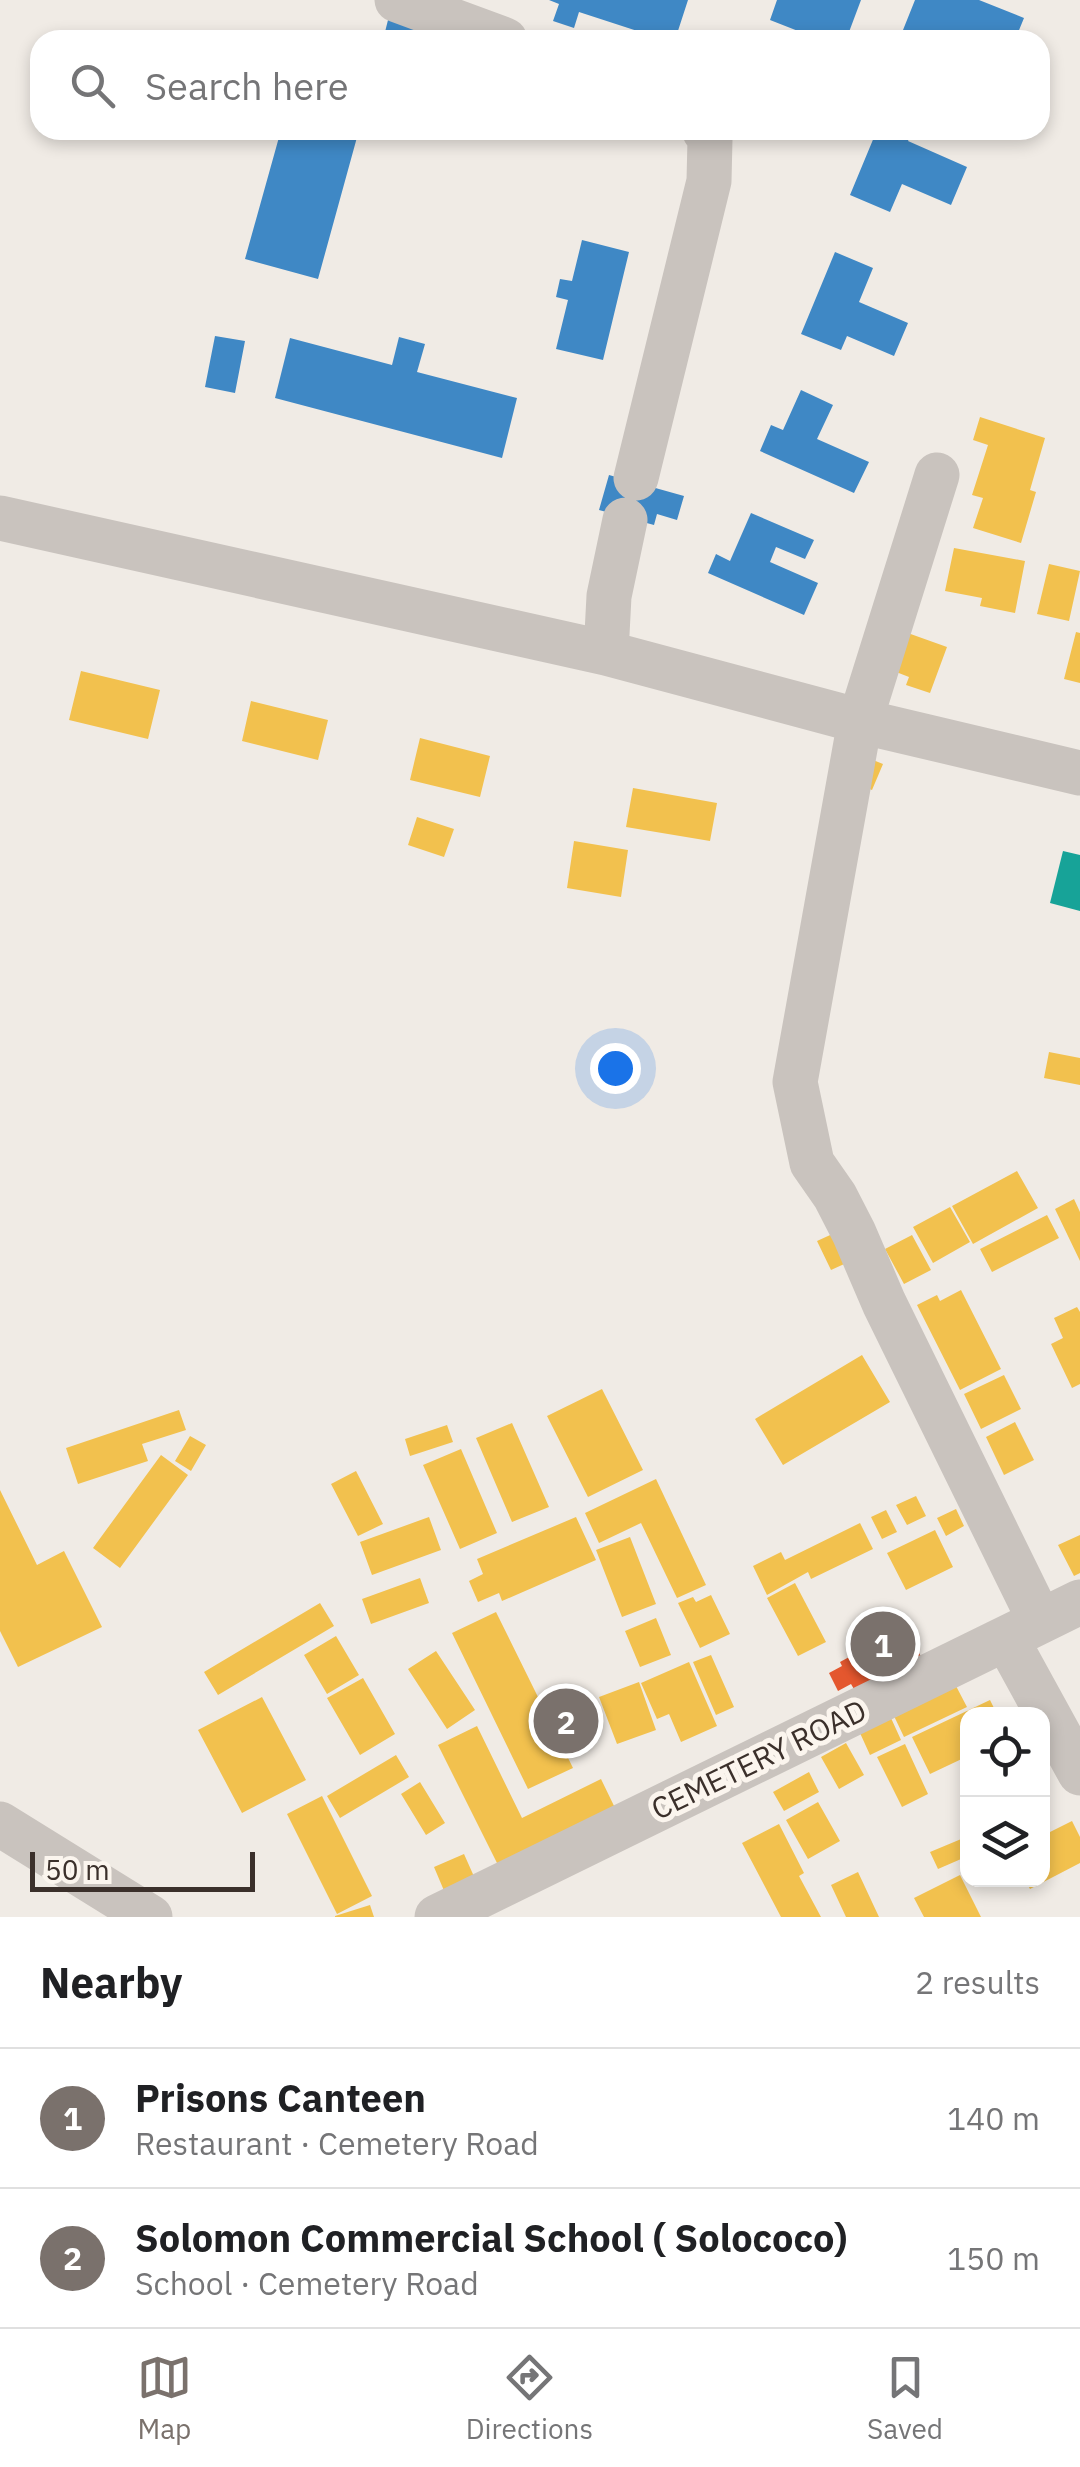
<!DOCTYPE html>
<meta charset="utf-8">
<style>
body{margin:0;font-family:"IBM Plex Sans",sans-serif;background:#f2f2f2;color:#202124}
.controls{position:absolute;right:30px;bottom:30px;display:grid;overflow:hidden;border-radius:20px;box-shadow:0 5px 15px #0003}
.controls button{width:90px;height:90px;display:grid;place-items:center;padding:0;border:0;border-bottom:2px solid #e0e0e0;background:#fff;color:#202124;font:50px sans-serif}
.scale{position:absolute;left:30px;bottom:25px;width:225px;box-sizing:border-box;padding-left:10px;border:5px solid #3b302b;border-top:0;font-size:28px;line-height:35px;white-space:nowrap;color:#3b302b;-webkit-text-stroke:8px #fbf5ee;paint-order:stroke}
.you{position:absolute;left:615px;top:1068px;width:35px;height:35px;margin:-25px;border:8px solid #fff;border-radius:50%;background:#1a73e8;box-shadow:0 0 0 15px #1a73e833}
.badge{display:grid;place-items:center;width:65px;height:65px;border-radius:50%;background:#7a716c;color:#fff;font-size:32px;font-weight:700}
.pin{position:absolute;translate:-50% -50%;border:5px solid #fff;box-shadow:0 2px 10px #0006}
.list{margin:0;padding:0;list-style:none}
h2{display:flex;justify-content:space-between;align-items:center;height:130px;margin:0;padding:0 40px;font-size:42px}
h2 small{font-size:32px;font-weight:400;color:#757577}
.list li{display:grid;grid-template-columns:65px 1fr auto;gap:30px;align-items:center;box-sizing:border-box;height:140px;padding:0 40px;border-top:2px solid #e0e0e0}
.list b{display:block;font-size:38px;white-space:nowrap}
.list p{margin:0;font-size:32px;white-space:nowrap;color:#757577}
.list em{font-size:32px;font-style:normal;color:#757577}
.icon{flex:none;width:55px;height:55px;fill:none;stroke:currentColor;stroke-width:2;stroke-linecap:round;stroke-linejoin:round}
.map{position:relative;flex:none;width:1080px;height:1917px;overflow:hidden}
.search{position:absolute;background:#fff;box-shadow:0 5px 15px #0003;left:30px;right:30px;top:30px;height:110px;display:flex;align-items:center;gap:25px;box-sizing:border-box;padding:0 35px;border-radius:30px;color:#757577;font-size:38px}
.sheet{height:410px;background:#fff}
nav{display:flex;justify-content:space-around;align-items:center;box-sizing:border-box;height:140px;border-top:2px solid #e0e0e0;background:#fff;font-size:28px;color:#757577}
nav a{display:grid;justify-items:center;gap:5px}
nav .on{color:#7a716c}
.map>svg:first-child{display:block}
</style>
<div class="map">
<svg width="1080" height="1917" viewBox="0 0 1080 1917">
<rect width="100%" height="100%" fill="#f0ebe5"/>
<!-- homes -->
<path fill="#f2c14e" d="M980 417 1045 438 1030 490 1036 492 1021 543 973 528 983 498 972 495 988 445 973 440Z
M954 548 1025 561 1015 613 980 606 982 598 945 591Z
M1049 564 1080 571 1069 621 1037 614Z
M905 632 947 647 930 693 906 685 909 677 891 670Z
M1076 632 1080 633V683L1064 679Z
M81 671 160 690 148 739 69 720Z
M251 701 328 720 318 760 242 741Z
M420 738 490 756 480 797 410 780Z
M863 756 883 764 872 790 852 782Z
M633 788 717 803 710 841 626 827Z
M417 817 454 829 444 857 408 845Z
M574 841 628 850 621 897 567 888Z
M1049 1052 1080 1058V1085L1044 1078Z
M1017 1171 1038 1208 973 1244 952 1206Z
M1074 1199 1080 1212V1261L1055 1209Z
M950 1207 970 1242 933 1263 913 1227Z
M1047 1215 1059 1238 992 1272 980 1249Z
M839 1231 853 1260 831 1270 817 1241Z
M912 1235 931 1270 904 1284 885 1249Z
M961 1290 1001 1369 960 1390 917 1305 937 1295 940 1301Z
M1077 1307 1080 1312V1384L1072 1388 1051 1344 1063 1338 1054 1318Z
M862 1355 890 1402 783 1465 755 1419Z
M1004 1375 1021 1409 981 1429 964 1394Z
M602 1389 643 1470 588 1497 547 1416Z
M179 1410 186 1430 142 1444 148 1461 78 1484 66 1448Z
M1015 1422 1034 1460 1004 1475 986 1437Z
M512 1423 549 1507 512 1522 476 1438Z
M447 1425 453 1442 410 1456 405 1439Z
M190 1436 206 1445 191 1471 175 1461Z
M461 1449 497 1533 460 1549 423 1465Z
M161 1455 188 1475 120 1568 93 1548Z
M356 1471 383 1524 358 1536 331 1484Z
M656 1479 706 1585 677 1598 641 1523 599 1543 585 1513Z
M0 1490 37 1565 64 1551 102 1627 18 1667 0 1631Z
M916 1496 926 1516 907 1525 896 1505Z
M956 1509 964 1526 946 1536 937 1518Z
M886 1510 897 1532 882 1539 871 1517Z
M429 1517 441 1550 372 1575 360 1542Z
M576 1517 596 1560 502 1601 499 1593 478 1602 469 1581 483 1574 477 1559Z
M860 1523 873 1549 811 1579 808 1572 767 1595 753 1566 781 1552 785 1560Z
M935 1530 953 1567 906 1590 887 1553Z
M1080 1535V1573L1074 1576 1058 1545Z
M630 1537 656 1604 622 1617 596 1550Z
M420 1578 429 1603 371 1624 362 1599Z
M795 1583 826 1642 798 1656 767 1598Z
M711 1595 730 1634 700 1648 678 1603 693 1597 696 1602Z
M320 1603 334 1626 218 1695 204 1672Z
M496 1612 573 1768 528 1789 452 1633Z
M656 1618 671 1655 640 1667 625 1631Z
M336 1636 359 1675 327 1694 304 1655Z
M436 1651 475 1710 447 1729 408 1669Z
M711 1655 734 1707 716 1715 693 1662Z
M689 1662 717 1726 681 1742 669 1714 657 1719 641 1683Z
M363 1678 395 1734 360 1755 327 1698Z
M639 1682 656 1730 617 1744 599 1697Z
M956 1686 967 1707 904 1737 894 1716Z
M262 1697 306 1780 242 1813 198 1730Z
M990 1700 997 1714H968V1756L930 1774 912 1737Z
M891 1718 901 1740 870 1755 860 1733Z
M477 1726 522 1818 601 1779 616 1810 499 1867 438 1745Z
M846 1743 864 1775 839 1789 821 1757Z
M905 1744 928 1794 902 1807 877 1757Z
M396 1755 409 1777 340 1818 327 1796Z
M809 1772 819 1792 784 1811 773 1792Z
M420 1782 445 1823 426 1835 401 1794Z
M322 1796 372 1896 337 1914 287 1814Z
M818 1802 840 1841 808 1859 786 1820Z
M1072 1821 1080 1837V1863L1030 1889 1025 1880H1042V1836Z
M779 1824 804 1873 799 1876 821 1917H781L742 1843Z
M966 1837 968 1856 938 1869 930 1852Z
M464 1854 476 1881 445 1893 434 1867Z
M858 1872 879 1917H846L831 1885Z
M960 1875 981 1917H924L914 1898Z
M370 1905 374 1917H335V1916Z"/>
<!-- shops -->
<path fill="#e4572e" d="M904 1627 923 1660 858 1696 851 1684 838 1691 829 1673 842 1666 840 1662Z"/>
<!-- schools -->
<path fill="#3f88c5" d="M549 0H688L675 40H665L579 12 574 28 553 21 559 4Z
M777 0H861L846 40H821L770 20Z
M915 0H979L1024 18 1015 40H899Z
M390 12 471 40H383Z
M281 130H359L318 279 245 259Z
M877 130H913L908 141 967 167 951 205 902 184 890 212 850 195Z
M582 240 629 252 603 360 556 349 568 300 556 297 560 279 572 281Z
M835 252 873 268 859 302 908 323 894 356 847 336 841 350 801 334Z
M215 336 245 341 235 393 205 387Z
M399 337 425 344 417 372 517 398 502 458 275 398 290 338 392 365Z
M801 390 833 405 817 439 869 462 854 493 760 451 771 425 783 430Z
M609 475 684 496 677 520 657 514 654 525 599 510Z
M751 513 814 540 805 559 776 547 770 562 818 583 804 615 708 573 716 554 730 561Z"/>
<!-- public -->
<path fill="#17a398" d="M1063 851 1080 855V911L1050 903Z"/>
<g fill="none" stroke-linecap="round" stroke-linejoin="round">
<!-- minor -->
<path stroke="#c9c3be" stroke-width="45" d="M397 0 505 40
M937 475 860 721 795 1082 812 1163 835 1196 854 1233 884 1303 1040 1621
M636 478 709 181 710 139 704 130
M0 518 606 653 860 721 1080 773
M606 653 609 596 625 520
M1007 1640 1080 1773
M0 1824 150 1917
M437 1917 1080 1602"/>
</g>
<g text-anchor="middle" stroke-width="10" stroke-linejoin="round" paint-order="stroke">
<!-- street labels -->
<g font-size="30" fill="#3b302b" stroke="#fbf5ee">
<text transform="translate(759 1760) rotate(-26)" y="10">CEMETERY ROAD</text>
</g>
</g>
</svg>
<div class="controls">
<button><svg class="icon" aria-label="locate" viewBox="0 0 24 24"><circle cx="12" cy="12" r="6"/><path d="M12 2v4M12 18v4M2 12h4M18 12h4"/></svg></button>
<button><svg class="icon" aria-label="layers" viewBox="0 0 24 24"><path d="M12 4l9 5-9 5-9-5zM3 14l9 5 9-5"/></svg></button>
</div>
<div class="scale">50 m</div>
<div class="you"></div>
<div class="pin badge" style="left:883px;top:1644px">1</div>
<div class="pin badge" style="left:566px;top:1721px">2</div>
<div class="search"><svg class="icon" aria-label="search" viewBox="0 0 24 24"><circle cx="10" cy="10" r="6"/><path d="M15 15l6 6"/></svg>Search here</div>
</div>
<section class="sheet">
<h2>Nearby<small>2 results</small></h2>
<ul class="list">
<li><span class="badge">1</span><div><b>Prisons Canteen</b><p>Restaurant · Cemetery Road</p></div><em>140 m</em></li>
<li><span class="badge">2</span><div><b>Solomon Commercial School ( Solococo)</b><p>School · Cemetery Road</p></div><em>150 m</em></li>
</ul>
</section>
<nav>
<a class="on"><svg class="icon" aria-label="map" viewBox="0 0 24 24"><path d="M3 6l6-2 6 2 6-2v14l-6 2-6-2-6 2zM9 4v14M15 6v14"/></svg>Map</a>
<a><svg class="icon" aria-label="directions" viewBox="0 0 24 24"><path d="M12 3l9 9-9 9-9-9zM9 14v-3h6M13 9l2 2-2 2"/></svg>Directions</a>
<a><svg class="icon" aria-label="saved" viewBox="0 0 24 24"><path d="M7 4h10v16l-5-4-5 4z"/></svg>Saved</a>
</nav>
